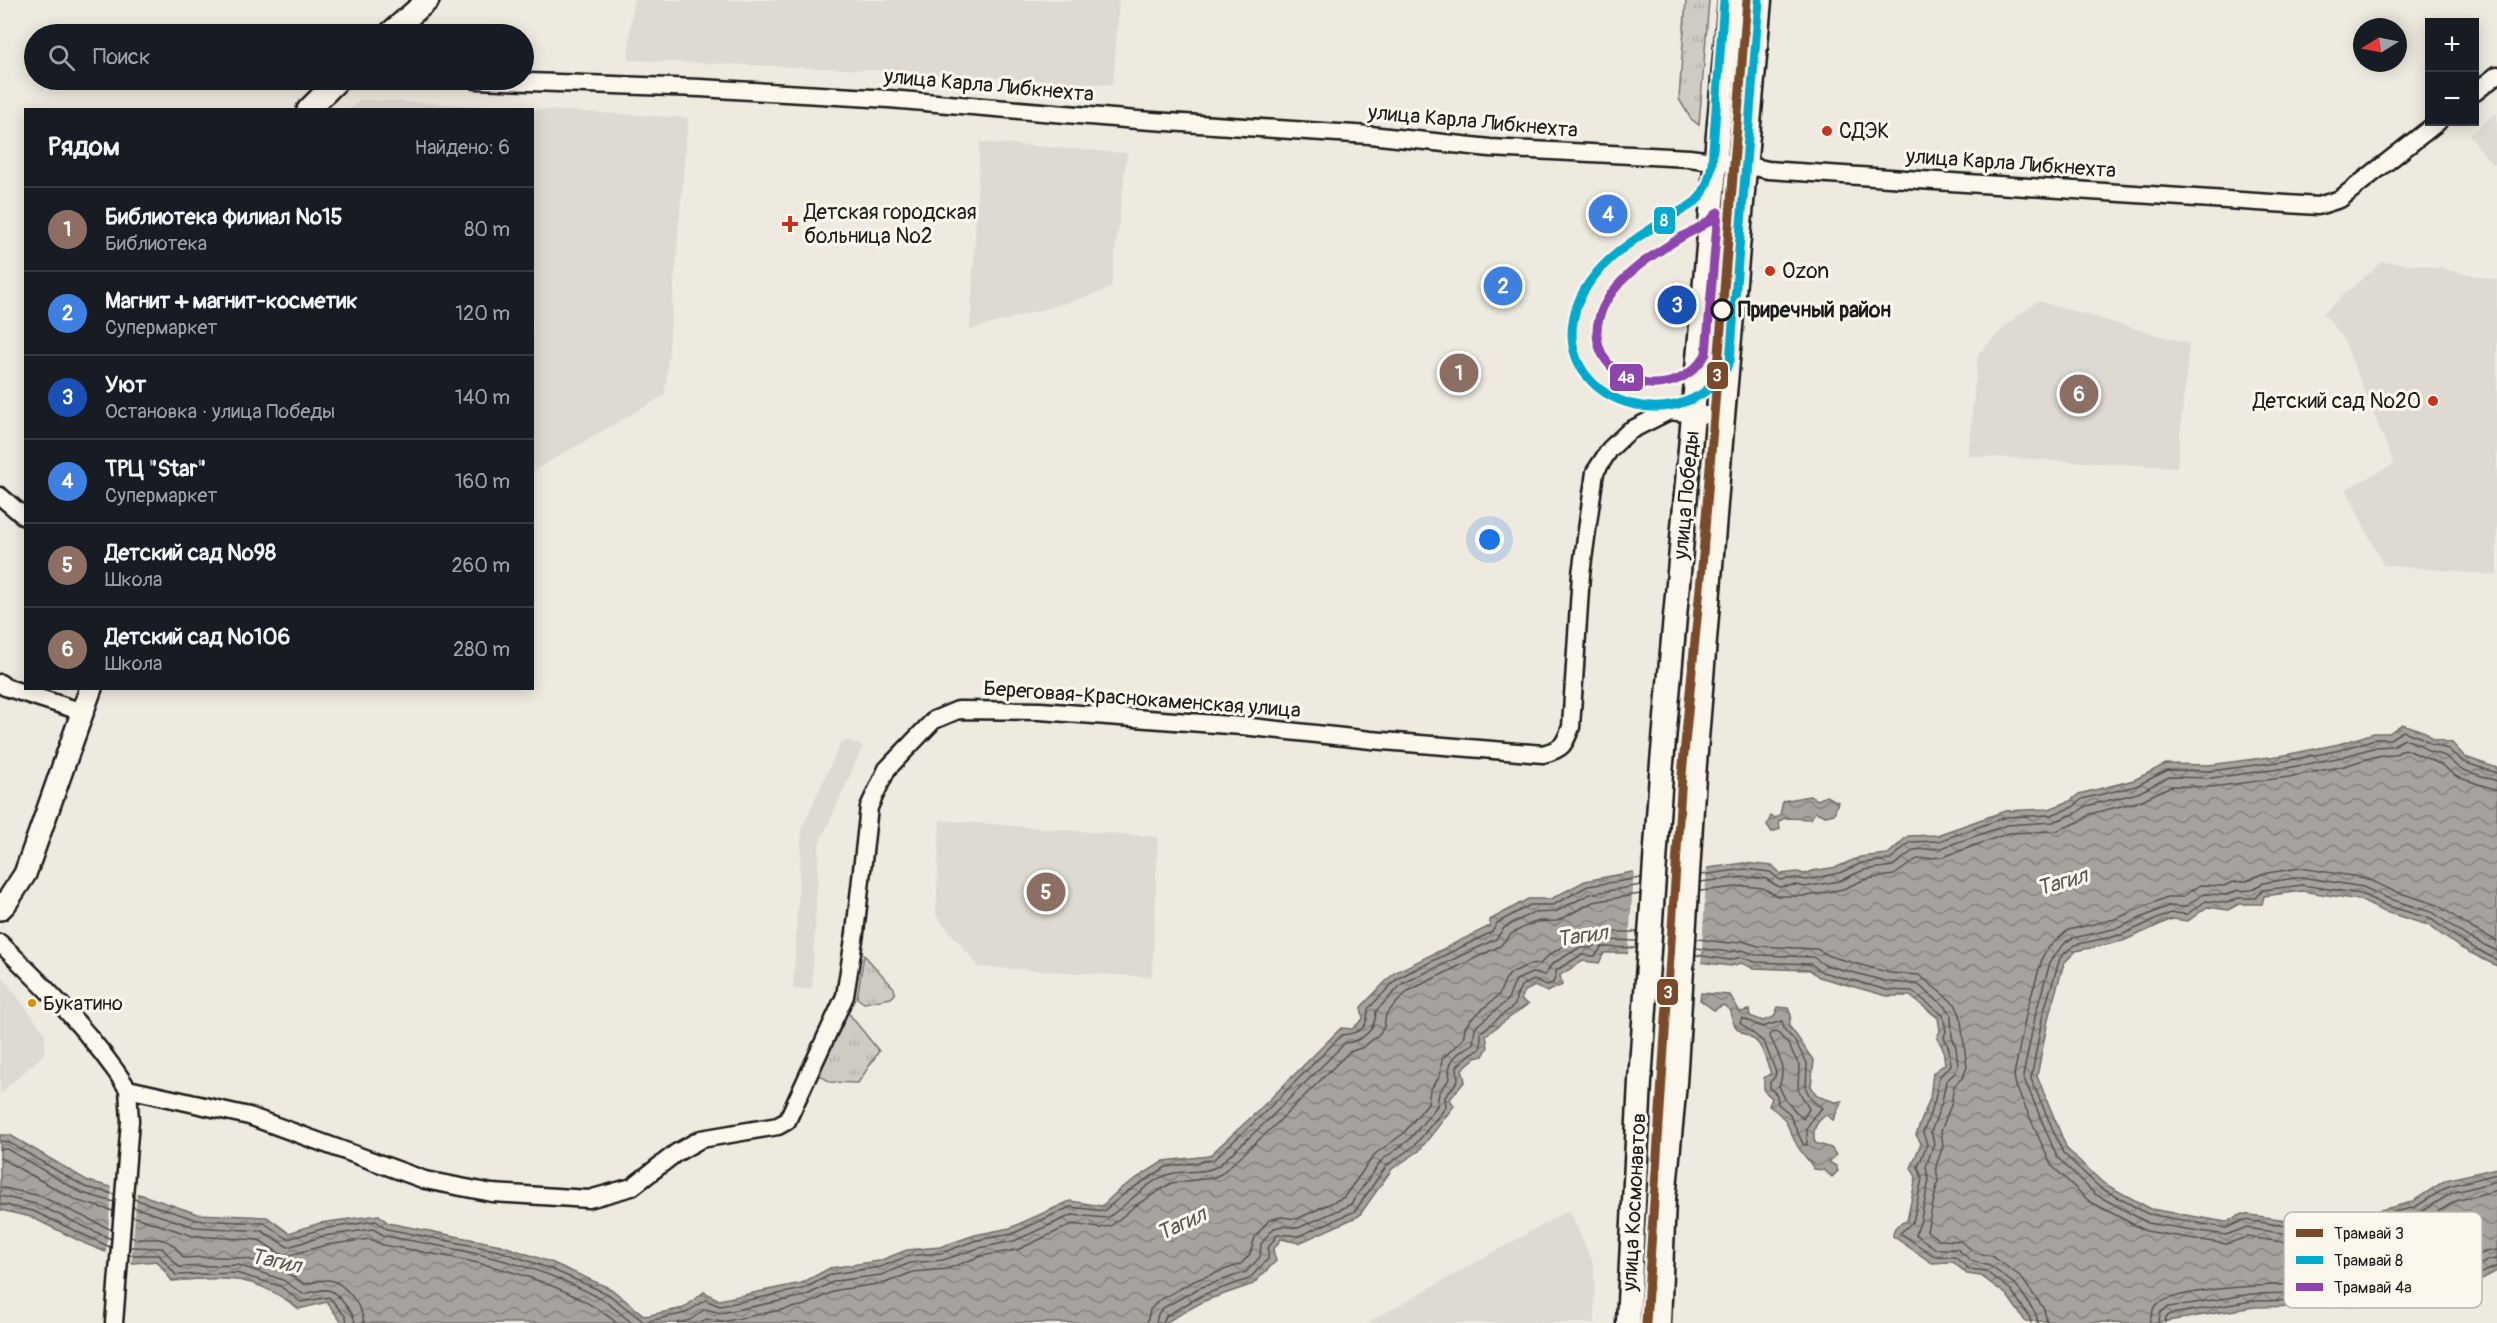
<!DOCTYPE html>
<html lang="ru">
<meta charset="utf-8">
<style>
body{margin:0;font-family:Pangolin,sans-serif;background:#20242c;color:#f1f3f6}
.controls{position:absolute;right:18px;top:18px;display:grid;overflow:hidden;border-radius:0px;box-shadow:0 3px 15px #0003}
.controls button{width:54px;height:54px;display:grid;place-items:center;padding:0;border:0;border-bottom:2px solid #363941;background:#171b24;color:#f1f3f6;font:30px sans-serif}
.compass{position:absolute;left:2353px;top:18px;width:54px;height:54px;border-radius:50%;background:#171b24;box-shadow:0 3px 15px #0003;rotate:260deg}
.you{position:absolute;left:1490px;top:540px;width:21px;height:21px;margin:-15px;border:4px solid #fff;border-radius:50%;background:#1a73e8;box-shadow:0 0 0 9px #1a73e833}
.badge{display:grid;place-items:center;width:39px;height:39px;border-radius:50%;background:#7c3aed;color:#fff;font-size:20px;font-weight:700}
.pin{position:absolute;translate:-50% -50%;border:3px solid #fff;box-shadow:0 2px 6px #0006}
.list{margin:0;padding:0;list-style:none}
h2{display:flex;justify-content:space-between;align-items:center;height:78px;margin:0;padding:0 24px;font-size:26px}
h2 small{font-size:20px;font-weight:400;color:#9ea1a6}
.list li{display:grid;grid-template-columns:39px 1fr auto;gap:18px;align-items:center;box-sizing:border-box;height:84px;padding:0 24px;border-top:2px solid #363941}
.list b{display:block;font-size:22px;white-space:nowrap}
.list p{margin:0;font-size:20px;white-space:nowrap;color:#9ea1a6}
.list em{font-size:20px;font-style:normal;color:#9ea1a6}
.icon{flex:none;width:33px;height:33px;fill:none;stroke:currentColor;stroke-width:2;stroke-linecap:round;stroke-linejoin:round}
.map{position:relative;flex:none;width:2497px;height:1323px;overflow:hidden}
.search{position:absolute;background:#171b24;box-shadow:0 3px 15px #0003;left:24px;top:24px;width:510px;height:66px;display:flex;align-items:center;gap:15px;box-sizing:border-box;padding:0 21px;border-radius:33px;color:#9ea1a6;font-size:22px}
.panel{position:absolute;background:#171b24;box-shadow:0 3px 15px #0003;left:24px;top:108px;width:510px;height:582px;border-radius:0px}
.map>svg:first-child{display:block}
</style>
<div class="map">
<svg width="2497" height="1323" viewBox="0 0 2497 1323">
<defs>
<pattern id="grass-tufts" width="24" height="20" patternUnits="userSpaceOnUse" patternTransform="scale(1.5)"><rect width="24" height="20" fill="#ceccc2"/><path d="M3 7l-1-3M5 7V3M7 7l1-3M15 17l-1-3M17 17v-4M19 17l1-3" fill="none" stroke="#b0afa6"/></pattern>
<pattern id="water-waves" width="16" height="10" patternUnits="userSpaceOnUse" patternTransform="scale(1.5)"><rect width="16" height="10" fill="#a6a39d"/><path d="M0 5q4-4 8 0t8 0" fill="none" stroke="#86847f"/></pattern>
</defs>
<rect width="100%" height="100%" fill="#eeeadf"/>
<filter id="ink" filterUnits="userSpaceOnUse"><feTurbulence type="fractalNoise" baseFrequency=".0167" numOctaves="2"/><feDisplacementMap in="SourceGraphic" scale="12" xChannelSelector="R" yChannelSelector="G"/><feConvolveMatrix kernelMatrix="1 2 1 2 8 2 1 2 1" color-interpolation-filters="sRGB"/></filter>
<g filter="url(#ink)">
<!-- built -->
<path fill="#dedad1" d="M633 0H1119L1113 85 891 71 628 60Z
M360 99 688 118 665 395 533 471 532 110 350 109Z
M2497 113V161L2493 165 2469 135Z
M980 142 1127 153 1111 288 1080 299 970 330Z
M2382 262 2422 265 2497 280V575L2383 565 2346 489 2394 464 2343 338 2323 313Z
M2038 301 2189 344 2177 467 1968 456 1978 354 2011 321Z
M848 740 863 746 819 845 812 989H793L802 828 840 744Z
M940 820 1158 837 1152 977 979 967 936 915Z
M0 974 45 1033V1053L0 1094Z
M1569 1210 1594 1265 1595 1323H1367Z"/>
<!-- grass -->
<path fill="url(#grass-tufts)" stroke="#75746f" stroke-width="1.5" d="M1686 0H1709L1699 125 1691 119 1679 99Z
M864 955 894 988 895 994 891 998 864 1003 857 998Z
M846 1010 879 1051 858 1083 830 1082 819 1074V1062Z"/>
<!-- water -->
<path fill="url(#water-waves)" stroke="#6f6d69" stroke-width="1.5" d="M2402 724 2425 732 2433 739 2452 743 2465 757 2497 768V966L2459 947 2428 925 2382 911 2360 900 2302 891 2264 896 2262 904H2239L2228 910 2207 907 2188 921 2172 919 2123 941 2076 951 2064 963 2049 1015 2037 1076 2067 1149 2103 1183 2151 1209 2226 1222 2242 1214 2309 1223 2331 1231 2377 1211 2412 1202 2446 1180 2497 1168V1271L2461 1290 2411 1286 2392 1292 2368 1289 2354 1305 2254 1307 2155 1323 2025 1321 2007 1295 1981 1276 1967 1274 1953 1262 1932 1263 1893 1236C1893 1227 1898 1224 1907 1221L1916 1177 1911 1168 1921 1143 1916 1135 1930 1098 1933 1073 1945 1064 1943 1049 1937 1037 1940 1031 1938 1018 1910 996H1887L1819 977 1810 970 1753 968 1741 963 1731 966 1624 953H1604L1599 963 1583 961 1560 975 1562 985 1547 992 1535 986 1525 991 1521 1000 1528 1004 1486 1035 1488 1047 1483 1056 1475 1058 1462 1069 1465 1081 1450 1099 1454 1106 1419 1151 1392 1169 1359 1216 1299 1243 1281 1239 1273 1250 1276 1261 1253 1284 1204 1301 1165 1323H345L339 1319 327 1302 299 1309C255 1274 226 1277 172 1281L157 1261 133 1263 86 1244 31 1217 0 1210V1135H10L88 1181 142 1195 198 1214 267 1217 289 1233 320 1223 379 1215 388 1223 501 1245 553 1263 611 1289 645 1316 684 1308 704 1292 719 1300 802 1283 830 1268 879 1261 907 1250 940 1247 975 1235 1010 1228 1070 1201 1102 1206 1121 1188 1164 1161 1209 1156 1258 1111 1341 1028 1352 1029 1363 1019 1361 1007 1394 973 1490 926V920L1528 899H1551L1585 881 1632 872 1708 868 1744 863 1773 866 1781 874 1797 872 1805 874 1812 871 1837 867 1860 857 1888 854 1908 836 1937 835 2005 811 2049 809 2070 801 2079 794 2134 780 2166 764 2209 765 2285 755 2339 744 2374 733H2389Z
M1809 796 1818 800 1826 796 1838 802 1834 814 1826 816 1815 812 1811 819 1785 818 1779 821 1780 829 1772 832 1767 825 1771 816 1776 818 1780 815 1783 801Z
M1701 993 1730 995 1740 1012 1749 1010 1750 1016 1763 1021 1774 1017 1778 1007 1788 1008 1791 1015 1789 1026C1799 1037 1804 1049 1814 1061L1811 1086 1817 1096 1835 1102 1842 1101 1833 1120 1826 1115C1815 1123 1812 1130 1815 1143L1831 1148 1836 1155 1829 1162 1836 1166 1838 1171 1832 1177 1824 1170 1814 1169C1809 1160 1802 1154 1797 1145 1786 1126 1790 1120 1769 1106L1772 1098 1764 1091V1078L1771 1073C1767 1065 1765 1054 1760 1046 1750 1030 1733 1038 1731 1011L1723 1005 1714 1010 1700 1000Z"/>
<!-- pier -->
<path fill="#eeeadf" d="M1707 865 1701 965 1628 956 1634 869Z
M112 1184 137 1191 131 1265 106 1255Z"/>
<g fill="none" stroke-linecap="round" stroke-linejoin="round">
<!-- shore -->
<path stroke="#535250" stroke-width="1.5" d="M1701 875 1745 869 1770 872 1780 880 1796 878 1806 880 1839 873 1862 863 1890 860 1910 842 1939 841 2006 817 2051 815 2073 807 2082 799 2136 786 2168 770 2210 771 2286 761 2340 750 2375 739H2390L2403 731 2422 738 2431 744 2448 749 2463 762 2497 773
M1700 882 1745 877 1766 879 1779 887 1796 885 1805 887 1839 881 1864 870 1893 866 1914 850 1941 848 2007 825 2053 822 2077 813 2086 806 2138 793 2169 777 2211 778 2287 768 2342 757 2376 747 2392 746 2404 739 2419 744 2428 751 2445 756 2460 769 2497 781
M1700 891 1745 886 1763 888 1777 896H1808L1843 889 1866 879 1894 875 1917 859 1943 857 2009 833 2056 831 2081 821 2090 814 2140 801 2171 786 2212 787 2289 777 2344 766 2377 756 2394 755 2405 749 2440 764 2457 777 2497 790
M1697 939 1729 943 1742 941 1758 946 1817 949 1829 956 1890 973 1919 975 1955 1004 1960 1014 1967 1067 1963 1077 1954 1086 1951 1105 1941 1131 1943 1146 1936 1166 1938 1181 1927 1231 1939 1240 1960 1241 1976 1253 1992 1256 2020 1276 2044 1309 2047 1323
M2497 941 2471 928 2438 905 2391 890 2365 878 2300 868 2261 874 2247 881 2234 882 2224 886 2200 885 2182 897H2167L2115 919 2068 930 2049 947 2043 956 2027 1010 2014 1075 2016 1086 2051 1165 2089 1201 2146 1231 2226 1244 2247 1237 2303 1245 2333 1253 2384 1232 2421 1222 2456 1201 2497 1190
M1696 948 1730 952 1742 950 1756 955 1813 957 1825 965 1889 982 1917 984 1946 1007 1951 1014 1952 1037 1956 1047 1958 1066 1955 1073 1946 1081 1942 1102 1931 1132 1934 1143 1926 1167 1929 1180 1920 1224 1915 1234 1936 1249H1957L1972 1261 1990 1266 2017 1286 2036 1314 2038 1323
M2497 951 2466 936 2434 913 2387 898 2363 887 2301 877 2263 883 2251 890 2236 891 2226 895 2203 894 2185 907 2168 906 2118 928 2073 938 2066 942 2051 959 2036 1012 2023 1076 2057 1157 2095 1194 2148 1223 2226 1235 2245 1228 2305 1236 2332 1244 2381 1223 2418 1214 2452 1193 2497 1181
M1696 955 1730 960 1741 957 1755 962 1811 964 1822 972 1887 990 1912 991 1943 1015 1946 1031 1944 1037 1949 1049 1951 1065 1939 1077 1935 1100 1923 1133 1927 1144 1918 1167 1922 1178 1913 1222 1900 1233 1934 1256 1955 1257 1969 1269 1985 1271 2011 1290 2030 1318 2031 1323
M2497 960 2463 942 2431 919 2385 905 2361 894 2302 885 2263 890 2256 898H2238L2227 903 2206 901 2187 914 2171 913 2121 935 2074 945 2060 958 2043 1014 2031 1079 2063 1153 2099 1187 2148 1214 2226 1228 2244 1220 2307 1229 2331 1237 2379 1216 2415 1207 2449 1186 2497 1174
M1742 1018 1762 1027 1782 1021 1784 1029 1794 1040 1807 1063 1806 1089 1812 1100 1822 1108 1813 1117 1807 1128V1145L1803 1144 1789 1113 1778 1104 1777 1095 1770 1088V1082L1775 1077 1776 1072 1764 1042 1740 1023Z
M1777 1032 1788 1044 1799 1065 1798 1089 1809 1109 1803 1119 1786 1101 1779 1086C1787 1069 1778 1052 1769 1035L1771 1033Z
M0 1141 8 1142 85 1187 114 1194
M0 1149H7L82 1193 114 1202
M0 1158 78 1201 113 1211
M0 1187 40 1196 112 1230
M0 1196 36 1204 111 1239
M134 1199 197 1220 264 1223 288 1239 322 1229 376 1221 387 1229 500 1251 551 1269 608 1294 644 1322 686 1313 705 1300 720 1306 803 1289 832 1274 880 1267 909 1256 941 1253 977 1240 1012 1234 1070 1207 1104 1211 1125 1193 1166 1167 1213 1160 1262 1115 1342 1035C1361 1033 1368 1028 1368 1009L1398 978 1492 932 1497 923 1530 905H1553L1588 886 1641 878
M0 1204 33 1211 110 1247
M133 1207 195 1227 262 1231 288 1247 324 1236 373 1229 385 1236C459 1249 536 1262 603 1300 613 1306 622 1315 632 1323
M132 1216 193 1236 259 1240 279 1253 287 1256 326 1245 370 1239 383 1245C459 1258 556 1273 617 1323
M131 1237C143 1243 158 1234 170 1243 176 1246 179 1253 184 1258 234 1255 261 1255 305 1284 313 1283 321 1279 329 1280 345 1282 363 1308 364 1323
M130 1247 162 1248 179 1267 238 1265 283 1280 303 1294C327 1289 330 1284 346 1306 351 1312 354 1315 355 1323
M129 1255H159L176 1275 236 1273 280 1286 301 1302 329 1297 346 1317 347 1323
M677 1323 690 1320 705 1309 721 1313 805 1296 835 1281 881 1275 910 1263 943 1260 979 1248 1014 1241 1072 1215 1107 1218C1127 1206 1147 1180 1170 1174 1185 1170 1204 1174 1218 1166L1267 1121 1345 1043C1363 1041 1376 1030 1376 1011L1402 984 1496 939 1504 928 1532 913 1555 912 1590 894 1641 885
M701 1323 706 1319 722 1322 806 1305 837 1290 885 1283 913 1272 947 1269 981 1256 1017 1250 1073 1224 1099 1228 1111 1226 1135 1206 1171 1183 1212 1178 1221 1174 1273 1127 1349 1052 1364 1047 1379 1034 1384 1027 1386 1014 1408 991 1500 946 1511 934 1534 922 1557 921 1593 902 1640 894
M1147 1323 1150 1310 1158 1301 1196 1280 1241 1264 1250 1254 1255 1237 1269 1220 1281 1217 1297 1219 1344 1197 1375 1154 1403 1134 1428 1103 1430 1090 1440 1076 1442 1059 1463 1039 1465 1028 1470 1020 1499 995 1505 980 1511 973 1528 965 1540 964 1548 956 1571 941 1587 938 1597 932H1637
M1156 1323 1158 1314 1163 1308 1199 1288 1246 1272 1260 1257 1261 1244 1274 1228 1283 1226 1298 1228 1350 1205 1382 1160 1409 1140 1437 1106 1439 1093 1450 1078C1446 1061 1458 1052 1473 1044L1475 1027 1507 1001 1516 980 1532 973 1545 975 1552 964 1579 948H1591L1603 940 1637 941
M1163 1323 1166 1316 1202 1295 1249 1279 1268 1259V1248L1278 1234 1299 1236 1355 1211 1387 1165 1414 1146 1446 1107 1445 1097 1458 1080 1457 1066 1472 1053 1479 1050 1481 1046V1032L1515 1005 1516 997 1521 986 1534 980 1547 985 1553 983 1557 970 1581 955 1595 956 1602 947 1636 948
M2149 1323 2154 1307C2176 1284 2307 1284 2342 1283L2354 1271 2363 1267 2390 1269 2412 1263 2456 1267 2485 1252 2497 1250
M2158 1323 2161 1312 2169 1307 2252 1294 2347 1292 2358 1279 2365 1276 2390 1278 2411 1272 2458 1276 2489 1260 2497 1259
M2165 1323 2166 1317 2171 1314 2253 1301 2351 1299 2368 1283 2391 1286 2411 1280 2459 1284 2497 1266"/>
<!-- minor casing -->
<g stroke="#1c1c1c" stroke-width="21">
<path id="minor" d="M476 80 700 88 889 99 1137 120 1370 135 1490 148 1689 158 1745 165 1768 170 2318 206 2340 199 2438 122
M2474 93 2497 75
M0 496 26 518
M0 683 5 687 83 712
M0 943C46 988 93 1035 128 1089L249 1116 425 1180 492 1193 589 1199 632 1187 676 1153 701 1139 778 1126 787 1121 845 996 855 933 869 807 887 769 934 720 958 710 1040 711 1242 726 1371 740 1543 754C1562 749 1564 746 1571 727L1581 574 1595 472 1610 449 1629 431 1669 411 1723 417
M114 1323 130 1121 128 1089"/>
</g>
<!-- tertiary casing -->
<g stroke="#1c1c1c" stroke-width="26">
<path id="tertiary" d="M389 34 428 0
M308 110 338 80
M0 909 6 903 25 874 91 688"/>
</g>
<!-- secondary casing -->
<g stroke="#1c1c1c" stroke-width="27">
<path id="secondary" d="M1628 1323 1640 1081 1661 774 1730 0
M1659 1323 1664 1199 1675 1083 1694 776 1723 417 1760 0"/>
</g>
<!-- minor -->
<use href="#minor" stroke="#fbf7ec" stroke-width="16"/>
<!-- tertiary -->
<use href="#tertiary" stroke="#fbf7ec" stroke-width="21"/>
<!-- secondary -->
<use href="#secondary" stroke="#fbf7ec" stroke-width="22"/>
<!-- tram-1 casing -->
<g stroke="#fbf7ec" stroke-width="14">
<path id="tram-1" d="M1646 1323 1682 775 1702 567 1747 0"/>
</g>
<!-- tram-2 casing -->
<g stroke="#fbf7ec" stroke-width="14">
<path id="tram-2" d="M1724 0 1712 164C1710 176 1706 192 1696 201 1687 209 1675 213 1665 220 1627 243 1580 274 1573 322 1560 408 1691 442 1730 361L1759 1"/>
</g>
<!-- tram-3 casing -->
<g stroke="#fbf7ec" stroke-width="14">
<path id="tram-3" d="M1718 212 1706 354C1667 418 1565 370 1607 300 1623 273 1654 254 1680 238 1693 230 1708 225 1718 212Z"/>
</g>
<!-- tram-1 -->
<use href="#tram-1" stroke="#7a4b2a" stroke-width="9"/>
<!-- tram-2 -->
<use href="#tram-2" stroke="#00a9ce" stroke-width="9"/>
<!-- tram-3 -->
<use href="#tram-3" stroke="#8e44ad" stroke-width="9"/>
</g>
</g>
<!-- markers -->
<g fill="#c8321e" stroke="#fbf7ec" stroke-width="2">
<circle cx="1827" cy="131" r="6"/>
<path d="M787 215h6v6h6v6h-6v6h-6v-6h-6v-6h6z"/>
<circle cx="1770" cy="271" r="6"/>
<circle cx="2433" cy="401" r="6"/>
</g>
<circle fill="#fbf7ec" stroke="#1c1c1c" stroke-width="3" cx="1722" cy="310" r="10"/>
<circle fill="#d69104" stroke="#fbf7ec" stroke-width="2" cx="32" cy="1003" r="5"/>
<g text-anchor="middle" stroke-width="6" stroke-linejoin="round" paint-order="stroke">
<!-- bus labels -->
<g font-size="20" fill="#1c1c1c" stroke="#fbf7ec" text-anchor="start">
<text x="43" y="1010">Букатино</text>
</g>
<!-- street labels -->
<g font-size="21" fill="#1c1c1c" stroke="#fbf7ec">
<text transform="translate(989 85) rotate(5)" y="7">улица Карла Либкнехта</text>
<text transform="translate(1473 121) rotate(5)" y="7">улица Карла Либкнехта</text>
<text transform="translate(2011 163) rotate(4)" y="7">улица Карла Либкнехта</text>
<text transform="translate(1686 495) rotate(-85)" y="7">улица Победы</text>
<text transform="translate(1142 699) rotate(4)" y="7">Береговая-Краснокаменская улица</text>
<text transform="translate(1634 1202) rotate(-87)" y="7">улица Космонавтов</text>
</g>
<!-- poi labels -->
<g font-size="21" fill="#1c1c1c" stroke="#fbf7ec" text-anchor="start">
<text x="1839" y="138">СДЭК</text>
<text x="804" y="219">Детская городская<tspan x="804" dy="24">больница №2</tspan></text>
<text x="1782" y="278">Ozon</text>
<text x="2421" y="408" text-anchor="end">Детский сад №20</text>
</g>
<!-- stop labels -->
<g font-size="21" font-weight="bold" fill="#1c1c1c" stroke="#fbf7ec" text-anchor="start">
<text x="1738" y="317">Приречный район</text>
</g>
<!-- water labels -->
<g font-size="22" font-style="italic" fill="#5a5956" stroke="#fbf7ec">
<text transform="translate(2062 881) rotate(-16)" y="8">Тагил</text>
<text transform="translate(1582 935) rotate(-8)" y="8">Тагил</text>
<text transform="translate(1181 1223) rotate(-25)" y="8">Тагил</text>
<text transform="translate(276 1260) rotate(12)" y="8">Тагил</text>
</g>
</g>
<!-- legend -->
<rect x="2284" y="1212" width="198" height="96" rx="9" fill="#fbf7ec" stroke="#b8b5ae" stroke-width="1.5"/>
<rect x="2296" y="1229" width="27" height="8" fill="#7a4b2a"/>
<rect x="2296" y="1256" width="27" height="8" fill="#00a9ce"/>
<rect x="2296" y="1283" width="27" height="8" fill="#8e44ad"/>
<g font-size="16" fill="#1c1c1c">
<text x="2334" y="1239">Трамвай 3</text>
<text x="2334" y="1266">Трамвай 8</text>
<text x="2334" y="1293">Трамвай 4а</text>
</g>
<g stroke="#fbf7ec" stroke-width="2">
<rect x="1653" y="206" width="23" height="29" rx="6" fill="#00a9ce"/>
<rect x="1706" y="361" width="23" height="29" rx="6" fill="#7a4b2a"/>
<rect x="1609" y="363" width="35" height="29" rx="6" fill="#8e44ad"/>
<rect x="1656" y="978" width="23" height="28" rx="6" fill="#7a4b2a"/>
</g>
<g font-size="16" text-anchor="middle" font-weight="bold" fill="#fff">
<text x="1664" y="226">8</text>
<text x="1717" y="381">3</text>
<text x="1626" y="383">4а</text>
<text x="1668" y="998">3</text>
</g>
</svg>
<div class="controls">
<button>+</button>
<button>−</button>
</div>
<svg class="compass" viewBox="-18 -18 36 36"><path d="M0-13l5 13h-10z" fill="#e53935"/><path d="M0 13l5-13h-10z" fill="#9ea1a6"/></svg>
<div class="you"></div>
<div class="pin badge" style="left:1459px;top:373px;background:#8d6e63">1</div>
<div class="pin badge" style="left:1503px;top:286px;background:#3f7fe0">2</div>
<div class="pin badge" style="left:1677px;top:305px;background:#1a4fb4">3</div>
<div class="pin badge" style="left:1608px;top:214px;background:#3f7fe0">4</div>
<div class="pin badge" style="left:1046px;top:892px;background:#8d6e63">5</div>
<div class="pin badge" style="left:2079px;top:394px;background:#8d6e63">6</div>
<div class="search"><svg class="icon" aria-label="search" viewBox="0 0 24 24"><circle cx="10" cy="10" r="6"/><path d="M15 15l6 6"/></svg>Поиск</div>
<section class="panel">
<h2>Рядом<small>Найдено: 6</small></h2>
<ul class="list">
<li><span class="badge" style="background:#8d6e63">1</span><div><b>Библиотека филиал №15</b><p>Библиотека</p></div><em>80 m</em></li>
<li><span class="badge" style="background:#3f7fe0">2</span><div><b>Магнит + магнит-косметик</b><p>Супермаркет</p></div><em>120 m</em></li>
<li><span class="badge" style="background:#1a4fb4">3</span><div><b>Уют</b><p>Остановка · улица Победы</p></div><em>140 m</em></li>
<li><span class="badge" style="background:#3f7fe0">4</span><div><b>ТРЦ &quot;Star&quot;</b><p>Супермаркет</p></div><em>160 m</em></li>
<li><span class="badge" style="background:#8d6e63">5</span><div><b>Детский сад №98</b><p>Школа</p></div><em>260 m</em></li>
<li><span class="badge" style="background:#8d6e63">6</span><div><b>Детский сад №106</b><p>Школа</p></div><em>280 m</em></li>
</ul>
</section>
</div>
